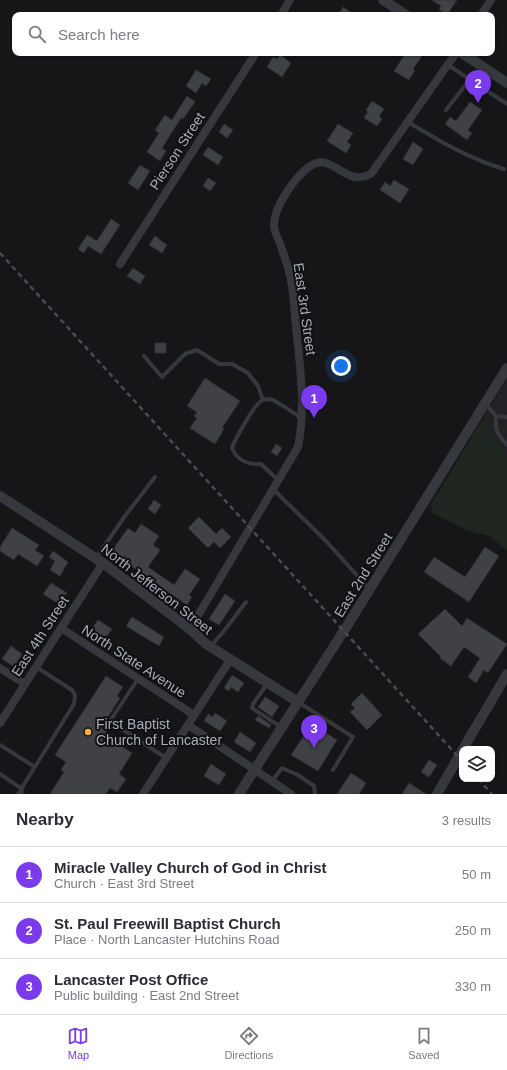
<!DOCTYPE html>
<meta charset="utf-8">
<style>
body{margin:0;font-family:Helvetica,sans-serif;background:#f7f7f7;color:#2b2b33}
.controls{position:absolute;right:12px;bottom:12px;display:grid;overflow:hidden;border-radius:8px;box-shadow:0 1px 3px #0004}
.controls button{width:36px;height:36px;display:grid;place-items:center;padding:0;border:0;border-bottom:1px solid #e1e1e2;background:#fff;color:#2b2b33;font:20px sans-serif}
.you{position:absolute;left:341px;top:366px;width:14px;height:14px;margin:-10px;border:3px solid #fff;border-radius:50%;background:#1a73e8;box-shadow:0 0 0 6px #1a73e833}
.badge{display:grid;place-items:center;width:26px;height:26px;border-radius:50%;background:#7c3aed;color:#fff;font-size:13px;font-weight:700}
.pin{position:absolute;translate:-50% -33px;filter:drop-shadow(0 1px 2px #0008)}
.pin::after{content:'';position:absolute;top:21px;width:14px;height:12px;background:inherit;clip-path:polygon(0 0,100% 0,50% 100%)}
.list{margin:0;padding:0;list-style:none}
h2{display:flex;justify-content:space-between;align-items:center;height:52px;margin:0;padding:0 16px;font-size:17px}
h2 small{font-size:13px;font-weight:400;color:#7c7c81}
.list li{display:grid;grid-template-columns:26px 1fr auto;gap:12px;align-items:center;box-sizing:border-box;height:56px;padding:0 16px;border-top:1px solid #e1e1e2}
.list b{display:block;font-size:15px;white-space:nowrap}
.list p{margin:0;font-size:13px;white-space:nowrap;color:#7c7c81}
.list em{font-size:13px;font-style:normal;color:#7c7c81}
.icon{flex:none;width:22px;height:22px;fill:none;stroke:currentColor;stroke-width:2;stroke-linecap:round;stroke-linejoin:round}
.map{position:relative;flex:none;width:507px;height:794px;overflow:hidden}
.search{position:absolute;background:#fff;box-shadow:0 1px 3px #0004;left:12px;right:12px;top:12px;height:44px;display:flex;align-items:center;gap:10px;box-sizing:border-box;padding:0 14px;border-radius:8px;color:#7c7c81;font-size:15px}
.sheet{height:220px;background:#fff}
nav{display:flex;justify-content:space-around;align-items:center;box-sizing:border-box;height:56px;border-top:1px solid #e1e1e2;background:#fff;font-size:11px;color:#7c7c81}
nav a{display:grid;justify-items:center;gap:2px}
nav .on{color:#7c3aed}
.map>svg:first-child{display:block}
</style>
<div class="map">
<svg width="507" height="794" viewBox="0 0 507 794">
<rect width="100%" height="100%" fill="#161618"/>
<!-- built -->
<path fill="#222225" d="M507 379V455L482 420Z"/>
<!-- green -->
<path fill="#1e261f" d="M482 420 507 455V551L491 537 466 530 432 513 431 504Z"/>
<!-- building -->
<path fill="#404145" stroke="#303034" d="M432 0H457L447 15 439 9 441 6Z
M343 7 355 15H338Z
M406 53H424L413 69 415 70 409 80 394 71Z
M280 55 291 63 282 77 267 67 273 57 277 59Z
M196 70 211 79 206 86 202 83 196 93 186 86Z
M187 96 195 102 183 119 181 118 162 148 166 151 160 161 147 152 159 133 155 130 165 115 172 120Z
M372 101 384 109 379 116 382 119 377 126 364 118 368 112 366 110Z
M470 102 482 110 468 130 472 133 467 140 445 124 450 117 456 121Z
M224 124 233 130 227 138 219 132Z
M338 124 353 133 347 142 351 145 346 153 327 141Z
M413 142 423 149 413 165 403 159Z
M208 147 223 157 218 165 203 155Z
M140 165 150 171 138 190 128 183Z
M208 178 216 183 210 191 203 186Z
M394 180 409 189 400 203 380 190 385 182 390 186Z
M111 219 120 225 101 254 88 246 84 253 78 249 87 235 97 241Z
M155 236 167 245 162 253 149 245Z
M133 268 145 276 140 284 127 276Z
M155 343H166V353H155Z
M205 378 240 401 222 428 224 429 215 444 190 428 197 418 194 416 197 412 187 406Z
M276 444 282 448 277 456 271 452Z
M154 500 161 505 155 514 148 509Z
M199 517 216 534 222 528 231 537 220 548 214 542 208 548 188 528Z
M141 524 159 536 153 545 160 550 148 567 174 585 185 569 200 579 189 595 192 597 187 605 111 552 128 528 135 533Z
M12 528 39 545 35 550 44 556 37 566 18 554 14 560 0 551V547Z
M485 547 499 556 469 602 424 572 434 557 465 577Z
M53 551 68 562 60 576 50 570 55 561 49 557Z
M51 583 67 593 59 604 43 594Z
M225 594 235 601 219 625 209 619Z
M445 609 462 626 467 618 507 644 488 673 484 670 476 683 468 677 480 658 464 647 451 666 440 658 441 657 418 634Z
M132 617 164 637 159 646 126 626Z
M98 620 112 629 104 640 90 631Z
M11 646 22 654 14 667 2 659Z
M232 675 244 683 238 692 231 687 229 691 224 688Z
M106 676 123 687 117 696 120 698 101 728 113 736 110 739 132 753 119 774 126 779 117 792 110 788 106 794H50L64 772 61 770 66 762 55 755Z
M362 693 382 715 367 730 350 712 355 708 351 704Z
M265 697 279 706 272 717 258 707Z
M215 713 227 721 220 731 204 721 208 714 213 717Z
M258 716 271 725 269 728 255 720Z
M318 728 337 740 318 771 291 755 307 731 313 735Z
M240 732 256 743 250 752 234 742Z
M429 760 437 765 429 777 421 772Z
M211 764 226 774 219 785 204 776Z
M351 773 366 783 359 794H337Z
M409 783 426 794H402Z"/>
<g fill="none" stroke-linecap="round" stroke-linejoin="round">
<!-- service -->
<path stroke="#37383d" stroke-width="4" d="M448 65 507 104
M446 110 470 79
M408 122C439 141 470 159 504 169
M144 356 162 377 185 354 197 350 219 364H232L248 373 258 386 263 400
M486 404 496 416C495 431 497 434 507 445
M496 416 507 417
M278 480 261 464C248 465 237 460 232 448 235 439 253 407 261 401 264 399 267 399 270 399 276 400 295 414 301 418
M273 489 326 541 370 590
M96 558 125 516 155 477
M210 647 224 631 246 602
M138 679 110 721 166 758
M267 684 253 704 252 708 281 727
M298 702 353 737 333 770
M0 745 35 767
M0 774 22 789 18 794
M272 781 282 768 298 775 314 786 315 794
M22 794 21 792 23 786 74 704 75 695 72 690 36 667"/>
<!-- minor -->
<path stroke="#37383d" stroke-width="8" d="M281 15 290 0
M481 15 491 0
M120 264 256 53
M61 628 194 715
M190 629 298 447C306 407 300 367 296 326 294 310 294 292 290 275 288 267 285 258 282 249 280 242 273 231 274 224 275 205 295 177 310 166 333 151 344 188 371 174L456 53
M0 668 25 684
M0 723 103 563
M188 725 291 794
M143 794 230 660"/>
<!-- tertiary -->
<path stroke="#37383d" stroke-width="10" d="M383 0 406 15
M462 53 507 83
M0 496 103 563 190 629 206 644 298 702
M463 749 507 674
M239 794 347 626 507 368
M437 794 462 751"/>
<!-- rail -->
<path stroke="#4a4c52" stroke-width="2.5" stroke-dasharray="5 4" stroke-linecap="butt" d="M0 253 462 761
M478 779 492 794"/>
</g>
<!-- markers -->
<circle fill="#f2b134" stroke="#111113" stroke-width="1.5" cx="88" cy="732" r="4"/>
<g text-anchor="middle" stroke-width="4" stroke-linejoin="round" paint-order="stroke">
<!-- street labels -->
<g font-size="14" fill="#a8adb8" stroke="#111113">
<text transform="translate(177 151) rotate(-57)" y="5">Pierson Street</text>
<text transform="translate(305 309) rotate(82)" y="5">East 3rd Street</text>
<text transform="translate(363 575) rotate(-58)" y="5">East 2nd Street</text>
<text transform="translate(157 589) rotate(38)" y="5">North Jefferson Street</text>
<text transform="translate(40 636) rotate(-57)" y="5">East 4th Street</text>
<text transform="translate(134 661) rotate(33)" y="5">North State Avenue</text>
</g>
<!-- poi labels -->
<g font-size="14" fill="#a8adb8" stroke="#111113" text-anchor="start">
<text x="96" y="729">First Baptist<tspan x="96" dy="16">Church of Lancaster</tspan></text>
</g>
</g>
</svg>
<div class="controls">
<button><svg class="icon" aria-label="layers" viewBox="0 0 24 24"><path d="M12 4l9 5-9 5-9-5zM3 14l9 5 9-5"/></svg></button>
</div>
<div class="you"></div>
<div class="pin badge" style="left:314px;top:418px">1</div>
<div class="pin badge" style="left:478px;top:103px">2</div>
<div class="pin badge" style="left:314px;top:748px">3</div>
<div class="search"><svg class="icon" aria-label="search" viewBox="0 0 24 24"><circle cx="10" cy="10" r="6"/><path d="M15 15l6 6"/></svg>Search here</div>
</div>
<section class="sheet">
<h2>Nearby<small>3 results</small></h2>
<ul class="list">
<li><span class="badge">1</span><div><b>Miracle Valley Church of God in Christ</b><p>Church · East 3rd Street</p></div><em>50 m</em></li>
<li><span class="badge">2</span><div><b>St. Paul Freewill Baptist Church</b><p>Place · North Lancaster Hutchins Road</p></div><em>250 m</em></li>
<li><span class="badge">3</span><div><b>Lancaster Post Office</b><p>Public building · East 2nd Street</p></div><em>330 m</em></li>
</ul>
</section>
<nav>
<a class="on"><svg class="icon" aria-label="map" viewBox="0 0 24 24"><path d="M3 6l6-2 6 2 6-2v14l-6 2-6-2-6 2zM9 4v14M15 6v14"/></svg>Map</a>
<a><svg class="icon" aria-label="directions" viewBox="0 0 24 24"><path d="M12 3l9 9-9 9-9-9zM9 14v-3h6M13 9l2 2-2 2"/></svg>Directions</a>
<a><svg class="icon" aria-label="saved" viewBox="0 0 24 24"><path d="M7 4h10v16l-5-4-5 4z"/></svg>Saved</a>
</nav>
